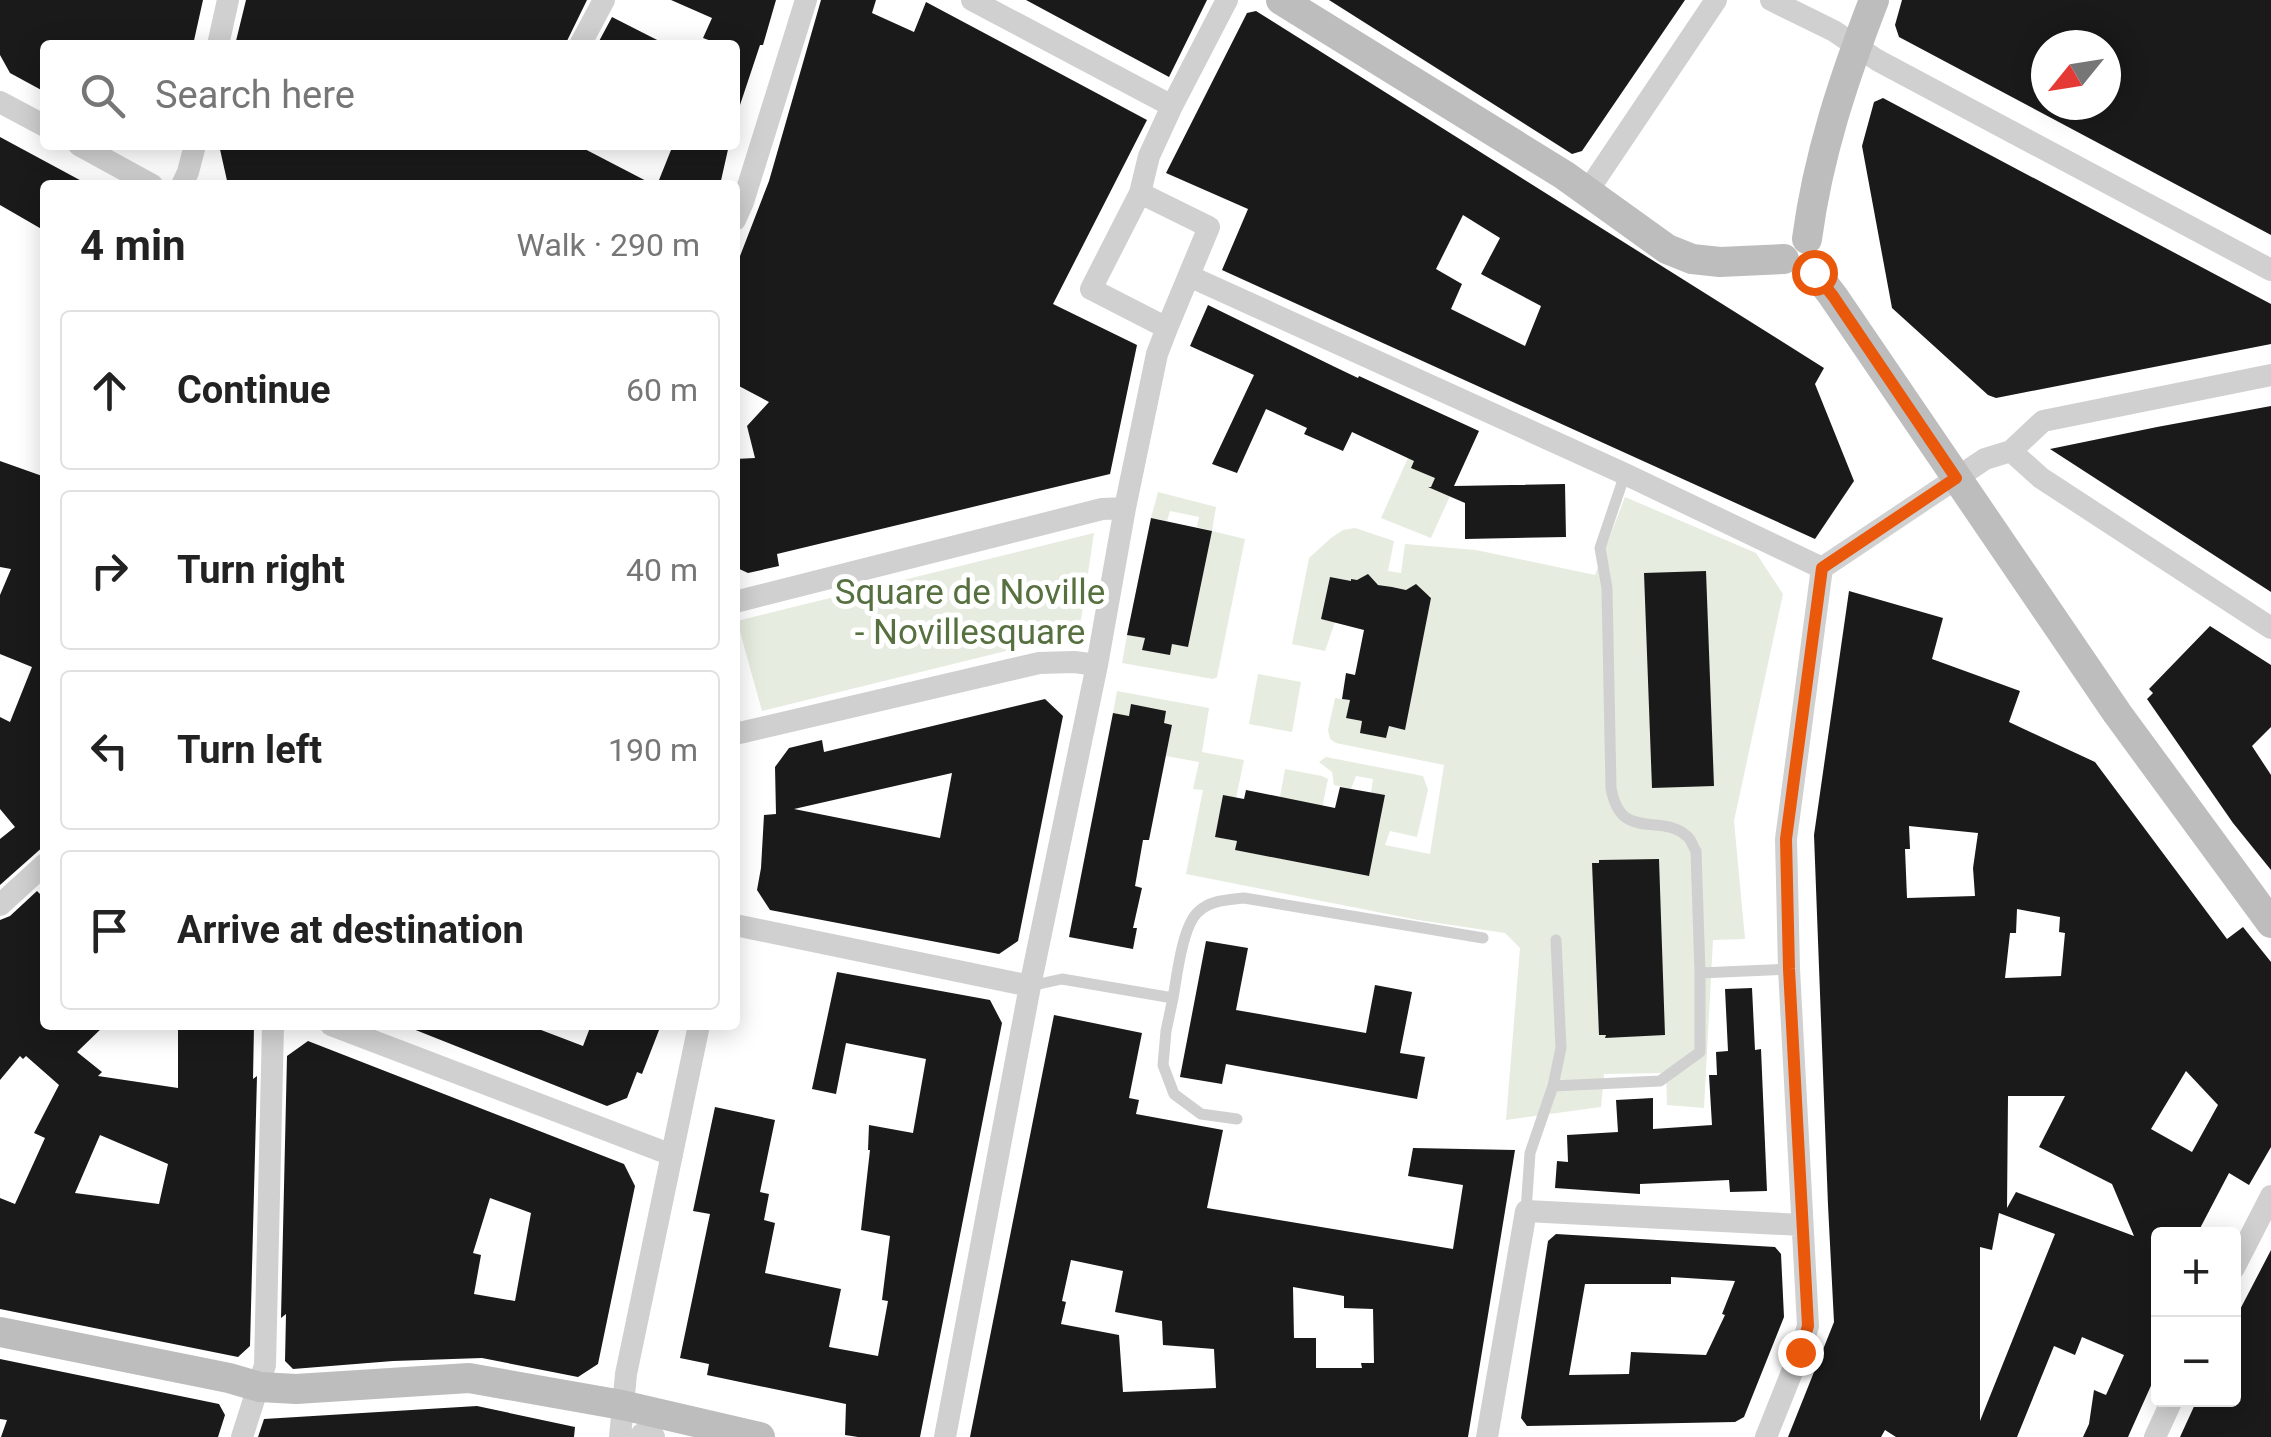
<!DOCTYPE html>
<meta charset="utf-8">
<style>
body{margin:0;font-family:Roboto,sans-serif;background:#f6f6f6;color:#222}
.controls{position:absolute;right:30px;bottom:30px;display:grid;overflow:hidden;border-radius:10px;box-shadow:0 5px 25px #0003}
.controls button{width:90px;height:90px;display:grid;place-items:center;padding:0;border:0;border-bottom:2px solid #e0e0e0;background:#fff;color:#222;font:50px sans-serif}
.compass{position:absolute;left:2031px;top:30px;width:90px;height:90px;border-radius:50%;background:#fff;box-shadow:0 5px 25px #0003;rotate:240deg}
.stop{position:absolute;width:30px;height:30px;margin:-22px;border:8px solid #ea580c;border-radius:50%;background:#fff}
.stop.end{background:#ea580c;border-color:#fff;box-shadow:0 2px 10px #0008}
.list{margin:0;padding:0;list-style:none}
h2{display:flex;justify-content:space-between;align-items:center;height:130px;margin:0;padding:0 40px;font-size:42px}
h2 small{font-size:32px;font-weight:400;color:#767676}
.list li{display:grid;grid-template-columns:65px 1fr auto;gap:30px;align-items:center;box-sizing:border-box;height:160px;margin:0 20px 20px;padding:0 20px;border:2px solid #e0e0e0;border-radius:10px}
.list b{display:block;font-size:38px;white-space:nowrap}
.list em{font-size:32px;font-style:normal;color:#767676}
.icon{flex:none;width:55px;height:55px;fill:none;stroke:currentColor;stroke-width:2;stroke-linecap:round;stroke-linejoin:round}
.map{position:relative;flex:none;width:2271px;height:1437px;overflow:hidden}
.search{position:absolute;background:#fff;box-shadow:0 5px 25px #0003;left:40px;top:40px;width:700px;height:110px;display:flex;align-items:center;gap:25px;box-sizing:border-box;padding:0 35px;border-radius:10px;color:#767676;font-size:38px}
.panel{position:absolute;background:#fff;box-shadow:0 5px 25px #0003;left:40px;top:180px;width:700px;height:850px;border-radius:10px}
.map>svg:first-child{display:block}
</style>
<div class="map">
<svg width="2271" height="1437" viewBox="0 0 2271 1437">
<rect width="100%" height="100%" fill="#fff"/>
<!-- green -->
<path fill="#e6ecdf" d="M1430 409 1412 467 1435 478 1450 496 1431 538 1381 518Z
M1158 492 1216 507 1212 531 1245 539 1217 677 1213 679 1122 663 1127 635 1145 638 1143 649 1172 644 1212 531 1197 527 1199 517 1170 511 1167 521 1151 518Z
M1625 497 1756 553 1783 594 1734 821 1745 939 1713 940 1704 1108 1667 1105 1666 1073 1604 1074 1601 1107 1506 1120 1520 948 1505 933 1418 920 1186 874 1203 790 1193 789 1199 762 1166 756 1172 725 1164 723 1131 705 1129 716 1113 713 1117 691 1209 708 1202 752 1244 760 1236 798 1223 795 1215 837 1237 841 1236 850 1368 876 1384 796 1371 793 1373 779 1356 776 1351 789 1334 785 1332 772 1319 762 1326 757 1423 776 1428 790 1417 837 1390 831 1385 845 1430 854 1444 765 1336 743 1330 739 1328 730 1335 698 1350 700 1346 718 1362 721 1361 733 1389 726 1405 729 1431 596 1423 593 1413 586 1407 590 1375 584 1371 577 1351 581 1330 577 1321 619 1335 622 1325 651 1292 644 1309 558 1331 538 1343 530 1355 528 1394 541 1388 571 1401 573 1405 544 1476 550 1595 575Z
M1094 533 1079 633 762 711 737 621Z
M1258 674 1301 682 1292 732 1249 724Z
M1285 769 1322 776 1328 779 1321 813 1280 797Z"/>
<!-- building -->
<path fill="#1a1a1a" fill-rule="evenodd" d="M0 0H203L193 45H45V92L10 73 0 55Z
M246 0H587L565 45H235Z
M671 0H776L763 45H760L739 108H735V45H722L703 38 712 18Z
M821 0H876L872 13 914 32 926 2 1147 120 1053 304 1137 345 1110 474 777 554 779 566 748 573 735 567V459L755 458 747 426 769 402 737 385 735 269 769 181Z
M1026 0H1207L1169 77Z
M1329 0H1685L1582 151 1572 154Z
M1902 0H2271V235L1899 37 1895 25ZM2046 45H2106V105H2046Z
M1256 11 1824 368 1815 384 1854 481 1815 539 1222 270 1248 209 1166 173 1247 13ZM1463 215 1500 238 1481 274 1541 306 1525 346 1451 309 1462 284 1436 269Z
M612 17 667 45H597Z
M1883 98 2271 304V344L1996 398 1988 395 1892 308 1862 146 1874 102Z
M0 137 89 185H45V231L0 205Z
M219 145H577L654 185H228Z
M673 145H729L720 185H657Z
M1208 305 1335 367 1358 378 1359 376 1479 431 1454 486 1565 484 1566 537 1465 539V503L1428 487H1431L1435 478 1411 468 1414 461 1352 432 1343 451 1304 434 1307 428 1266 409 1237 473 1212 464 1254 375 1190 346Z
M2271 406V592L2050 449 2157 427Z
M0 461 45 477V845L0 885V839L15 827 0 809V717L10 722 32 667 0 654V595L11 569 0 567Z
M1151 518 1212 531 1188 647 1172 644 1170 655 1142 650 1145 638 1127 635Z
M1706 571 1714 786 1652 788 1644 573Z
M1368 574 1378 585 1392 587 1406 590 1416 584 1431 598 1405 730 1389 726 1386 738 1360 733 1362 721 1346 718 1350 700 1342 699 1346 673 1355 675 1364 630 1321 619 1330 577 1351 581V579L1357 580Z
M1849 591 1943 618 1932 659 2020 691 2009 722 2095 762 2227 939 2243 927 2271 962V1147L2249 1185 2229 1173 2197 1234H2158V1370L2128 1437H2083L2089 1424 2094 1390 2106 1395 2124 1355 2082 1337 2075 1355 2054 1346 2017 1437H1896L1885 1430 1881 1437H1788L1834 1322 1828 1205 1814 835ZM1909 826 1978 833 1973 868 1975 896 1907 898 1905 849H1910ZM2017 909 2060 917 2059 932 2065 933 2061 976 2005 978 2010 933H2016ZM2186 1071 2218 1105 2192 1152 2151 1129ZM2008 1096H2065L2039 1147 2112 1184 2134 1236 2016 1192 2007 1208ZM1999 1213 2055 1234 1980 1421V1247L1992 1250Z
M2210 626 2271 665V727L2252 746 2271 775V870L2233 823 2147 699 2153 693 2149 689Z
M1045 699 1063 716 1018 941 999 954 770 910 757 890 761 868 764 815 776 814 775 767 789 748 822 740 824 752ZM952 773 940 838 794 809Z
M1131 704 1166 711 1164 723 1172 725 1149 840H1143L1135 886 1142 888 1133 928H1137L1133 949 1069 937 1113 713 1129 716Z
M1340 787 1385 795 1369 876 1235 850 1237 841 1215 837 1223 795 1244 799 1246 790 1335 808Z
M1659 859 1665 1035 1605 1038 1606 1035H1599L1592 863H1599V860Z
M37 891 45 899V1025H105L77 1052 102 1072 98 1076 178 1088V1025H254L253 1079 257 1076 250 1346 238 1357 0 1309V1198L15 1204 45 1138 34 1133 59 1085 26 1056 23 1059 20 1056 0 1080V920L10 916ZM100 1135 168 1164 159 1204 75 1193Z
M1206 941 1248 948 1236 1010 1366 1033 1375 985 1412 992 1400 1053 1425 1057 1417 1099 1226 1064 1222 1084 1180 1077Z
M837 972 990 1000 1002 1023 920 1437H858L845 1435 846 1404 707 1375 709 1364 680 1358 710 1214 693 1211 715 1107 775 1120 760 1192 769 1194 764 1220 775 1223 765 1273 841 1289 829 1347 878 1356 888 1301 882 1300 890 1236 861 1230 870 1150H868L869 1125 913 1133 926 1059 846 1043 836 1094 812 1089Z
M1752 988 1755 1050 1761 1049 1767 1191 1730 1192 1729 1180 1640 1184V1194L1555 1188 1557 1161 1568 1162 1567 1135 1618 1132 1616 1100 1653 1098V1129L1712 1125 1709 1075H1717L1716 1052 1728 1051 1725 989Z
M1054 1015 1142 1033 1129 1098 1139 1100 1136 1114 1223 1130 1207 1208 1453 1249 1463 1185 1408 1176 1413 1148 1515 1150 1468 1437H970ZM1071 1260 1123 1271 1115 1312 1162 1321 1163 1345 1214 1349 1216 1388 1123 1392 1119 1335 1061 1324 1066 1302 1062 1301ZM1293 1287 1344 1296V1308L1373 1309 1374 1363H1361L1362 1368H1316V1338H1294Z
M403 1025H528L583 1046 591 1025H661L642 1074 637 1072 627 1098 607 1106Z
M308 1041 624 1164 635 1186 598 1364 578 1377 482 1358 393 1361 293 1369 285 1361 286 1314 281 1318 287 1056ZM490 1198 531 1213 515 1301 474 1294 481 1255 473 1253Z
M1556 1234 1775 1247 1781 1254 1784 1317 1744 1417 1735 1422 1527 1426 1521 1418 1548 1241ZM1671 1277 1735 1281 1722 1314 1725 1315 1706 1355 1631 1352 1629 1374 1569 1375 1585 1284H1671Z
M2271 1250V1437H2180L2197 1400H2234V1321Z
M0 1359 219 1404 225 1415 218 1437H1L7 1420 0 1419Z
M477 1406 575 1427 574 1437H258L264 1419Z"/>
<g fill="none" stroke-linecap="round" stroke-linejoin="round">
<!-- lane -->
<path stroke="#d0d0d0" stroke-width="11" d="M1625 474 1600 548 1607 588 1611 788C1621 844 1661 811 1688 837 1692 841 1693 847 1696 851L1700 973
M1030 986 1062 979 1173 998 1166 1031 1163 1065 1174 1094 1201 1114 1237 1119
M1173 998C1177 976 1182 927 1198 912 1210 900 1228 900 1244 898L1483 938
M1553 1086 1660 1081 1700 1052V973L1789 969
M1526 1211 1530 1153 1553 1086 1561 1048 1556 940"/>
<!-- street -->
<path stroke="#d0d0d0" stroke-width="22" d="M972 0 1172 106
M1771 0 1834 31 1877 60 2271 270
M218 45 228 0
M580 45 604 0
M0 102 45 126
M79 145 152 185
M182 185 188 172 195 145
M1587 192 1716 0
M1140 193 1209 227 1167 328 1091 289 1140 193 1149 156 1172 106 1227 0
M735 220 743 202 806 0
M1189 276 1625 474 1822 568
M2011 451 2041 478 2271 628
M735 602 1102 509 1125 508
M735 734 1039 663 1074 662 1097 665
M0 905 45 864
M735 925 1030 986
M331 1025 672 1155
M2234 1268 2271 1196
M642 1434 654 1437
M242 1437 265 1365 273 1025
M620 1437 626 1374 699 1025
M945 1437 1030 986 1097 665 1125 508 1157 354 1167 328
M1487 1437 1526 1211 1802 1225
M1766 1437 1800 1352 1808 1326 1789 969 1786 839 1822 568 1985 459 2011 451 2043 421 2271 375
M2155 1437 2172 1400"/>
<!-- secondary -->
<path stroke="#bdbdbd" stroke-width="30" d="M1281 0 1564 175 1667 249 1692 259 1720 262 1784 259
M1807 239C1818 155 1844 78 1874 0
M1814 271 1833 296 2117 713 2271 923
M0 1332 229 1378 260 1387 296 1389 469 1378 622 1405 760 1437"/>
</g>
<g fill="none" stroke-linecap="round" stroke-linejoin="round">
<!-- route -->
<path stroke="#ea580c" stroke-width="12" d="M1800 1352 1808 1326 1789 969 1786 839 1822 568 1956 478 1833 296 1814 272"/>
</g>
<g text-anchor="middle" stroke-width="10" stroke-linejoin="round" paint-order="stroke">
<!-- park labels -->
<g font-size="35" fill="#56703f" stroke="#fff">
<text x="970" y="604">Square de Noville<tspan x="970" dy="40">- Novillesquare</tspan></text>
</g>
</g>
</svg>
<div class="controls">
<button>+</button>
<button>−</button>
</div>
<svg class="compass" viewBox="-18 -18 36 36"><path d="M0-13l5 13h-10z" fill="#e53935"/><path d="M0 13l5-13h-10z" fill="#767676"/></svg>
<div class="stop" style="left:1814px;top:272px"></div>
<div class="stop end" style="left:1800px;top:1352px"></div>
<div class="search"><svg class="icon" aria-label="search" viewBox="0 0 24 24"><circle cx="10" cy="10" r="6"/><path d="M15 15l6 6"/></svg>Search here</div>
<section class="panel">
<h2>4 min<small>Walk · 290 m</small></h2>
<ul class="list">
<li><svg class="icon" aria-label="ahead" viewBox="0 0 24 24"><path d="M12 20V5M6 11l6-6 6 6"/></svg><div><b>Continue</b></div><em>60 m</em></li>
<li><svg class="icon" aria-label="right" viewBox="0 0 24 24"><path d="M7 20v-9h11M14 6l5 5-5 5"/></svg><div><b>Turn right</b></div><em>40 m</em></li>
<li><svg class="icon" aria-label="left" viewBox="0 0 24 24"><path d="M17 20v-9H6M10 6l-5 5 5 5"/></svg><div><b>Turn left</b></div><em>190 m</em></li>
<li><svg class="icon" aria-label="arrive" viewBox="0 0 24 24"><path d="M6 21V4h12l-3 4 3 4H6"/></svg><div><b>Arrive at destination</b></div></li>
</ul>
</section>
</div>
